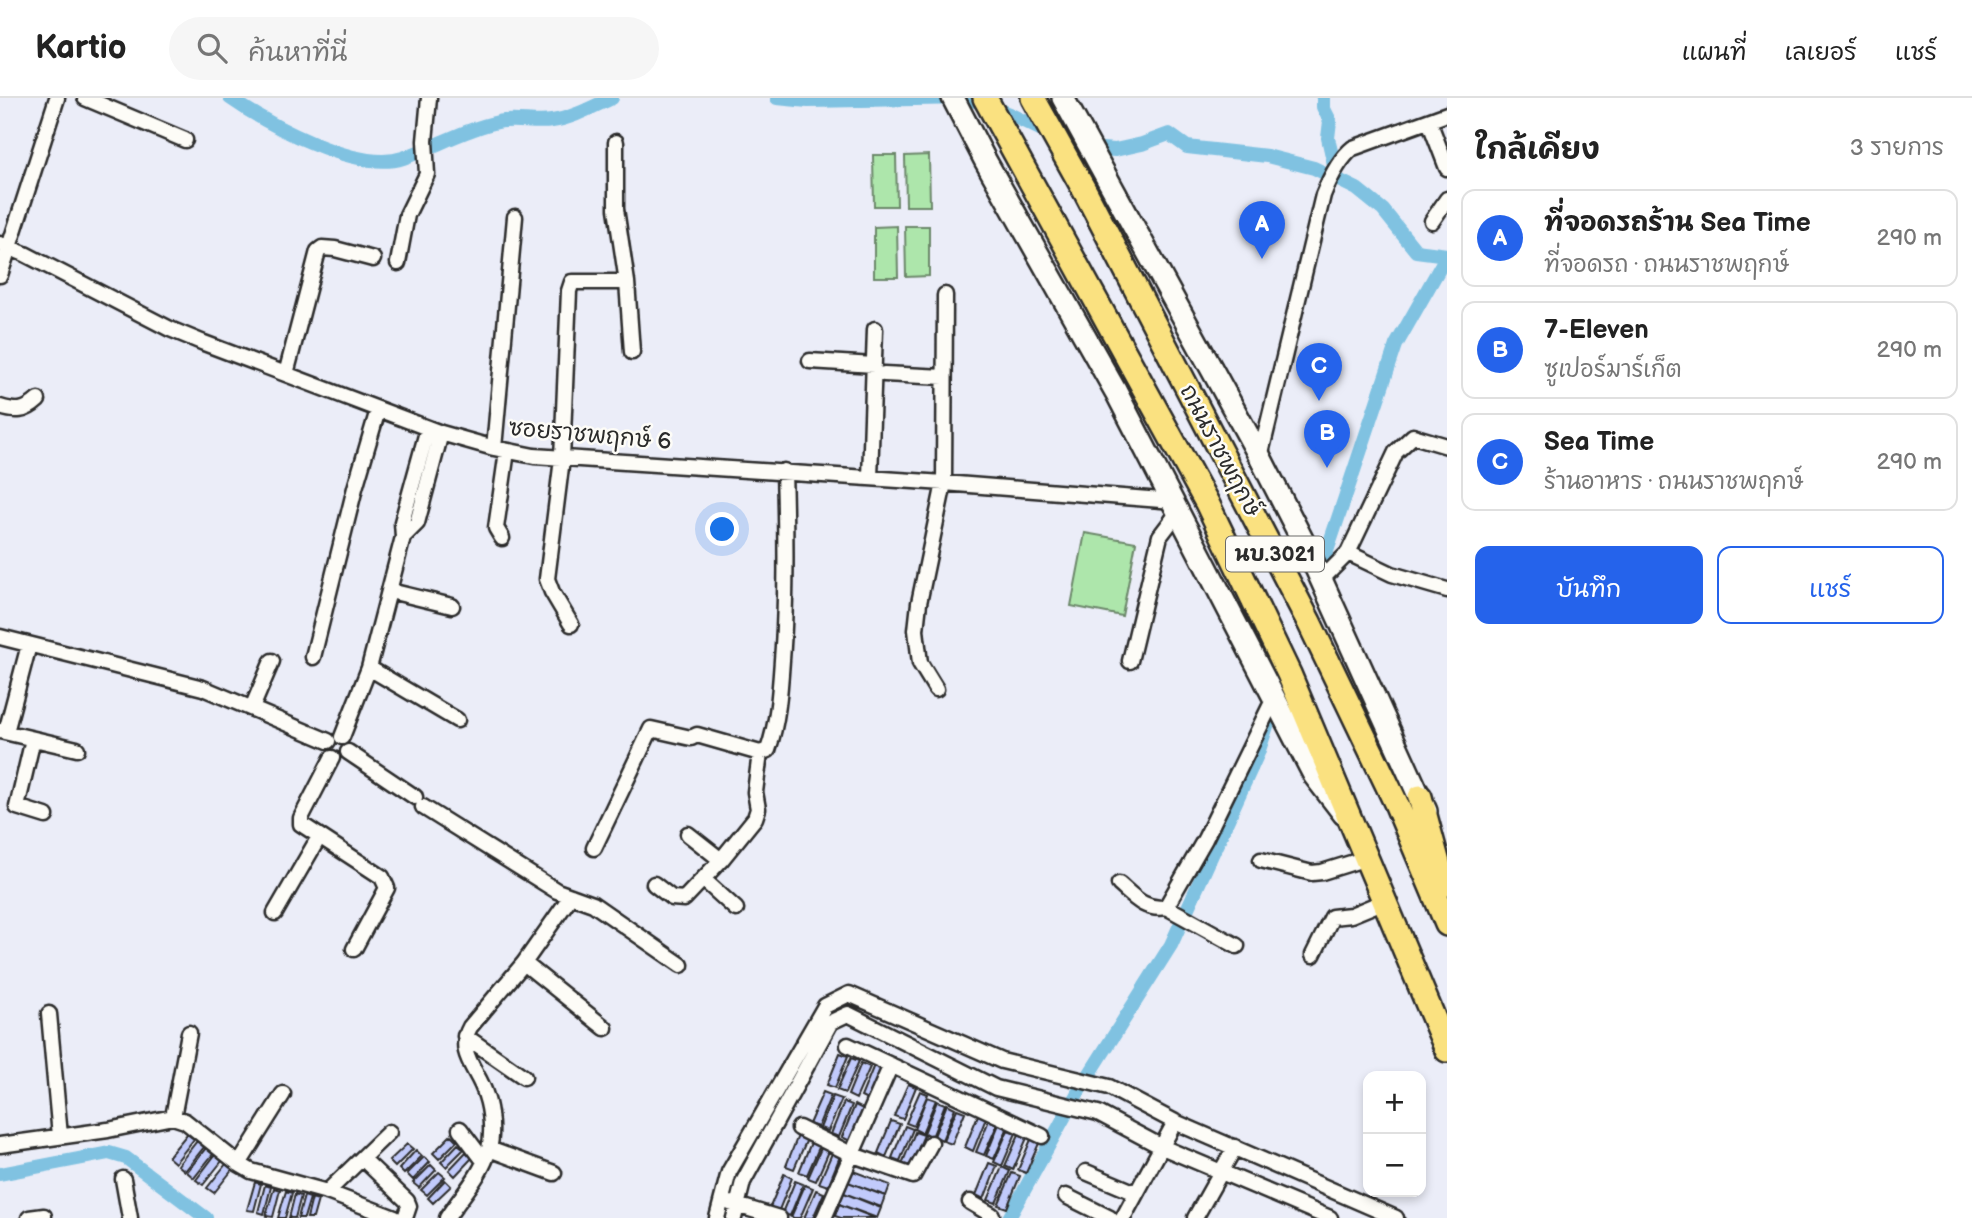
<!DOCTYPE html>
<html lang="th">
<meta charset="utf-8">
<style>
body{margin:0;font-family:"Balsamiq Sans","Playpen Sans Thai",sans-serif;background:#f6f6f6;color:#222}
.controls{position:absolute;right:21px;bottom:21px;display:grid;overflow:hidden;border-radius:14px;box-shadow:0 4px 10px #0003}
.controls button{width:63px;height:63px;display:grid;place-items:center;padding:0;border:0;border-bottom:2px solid #e0e0e0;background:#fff;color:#222;font:35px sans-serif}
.you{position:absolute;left:723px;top:432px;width:24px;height:24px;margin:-18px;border:5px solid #fff;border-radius:50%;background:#1a73e8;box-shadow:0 0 0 10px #1a73e833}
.badge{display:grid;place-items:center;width:46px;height:46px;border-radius:50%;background:#2563eb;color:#fff;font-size:23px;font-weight:700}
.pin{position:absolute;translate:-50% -58px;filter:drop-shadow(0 2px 4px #0008)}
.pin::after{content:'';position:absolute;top:37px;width:24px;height:21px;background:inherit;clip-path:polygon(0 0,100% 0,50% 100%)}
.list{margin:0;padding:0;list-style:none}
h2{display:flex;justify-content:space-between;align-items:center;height:91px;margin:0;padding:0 28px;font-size:30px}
h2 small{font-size:23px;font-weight:400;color:#767676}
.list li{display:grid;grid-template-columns:46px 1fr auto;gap:21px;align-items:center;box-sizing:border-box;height:98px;margin:0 14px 14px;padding:0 14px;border:2px solid #e0e0e0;border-radius:14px}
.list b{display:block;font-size:26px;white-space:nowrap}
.list p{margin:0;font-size:23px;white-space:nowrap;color:#767676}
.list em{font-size:23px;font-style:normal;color:#767676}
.actions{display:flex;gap:14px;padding:21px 28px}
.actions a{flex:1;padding:16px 0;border:2px solid #2563eb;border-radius:14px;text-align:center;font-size:24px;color:#2563eb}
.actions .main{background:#2563eb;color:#fff}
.icon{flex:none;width:38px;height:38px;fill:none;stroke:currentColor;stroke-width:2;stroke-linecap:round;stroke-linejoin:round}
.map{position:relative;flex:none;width:1447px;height:1120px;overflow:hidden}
header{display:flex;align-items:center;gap:42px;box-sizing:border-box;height:98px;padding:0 35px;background:#fff;border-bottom:2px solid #e0e0e0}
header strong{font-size:33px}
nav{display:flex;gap:38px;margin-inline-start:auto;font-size:24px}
.search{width:490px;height:63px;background:#f6f6f6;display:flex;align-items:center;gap:18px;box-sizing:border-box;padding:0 24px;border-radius:38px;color:#767676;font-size:26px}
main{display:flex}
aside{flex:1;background:#fff}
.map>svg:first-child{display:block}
</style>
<header>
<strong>Kartio</strong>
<div class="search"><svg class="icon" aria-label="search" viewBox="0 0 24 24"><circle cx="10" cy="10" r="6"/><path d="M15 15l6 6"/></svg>ค้นหาที่นี่</div>
<nav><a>แผนที่</a><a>เลเยอร์</a><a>แชร์</a></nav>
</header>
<main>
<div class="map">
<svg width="1447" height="1120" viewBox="0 0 1447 1120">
<rect width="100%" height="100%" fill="#ebedf8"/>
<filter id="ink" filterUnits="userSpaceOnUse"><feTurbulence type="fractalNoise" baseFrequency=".0143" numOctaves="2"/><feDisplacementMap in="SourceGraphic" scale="14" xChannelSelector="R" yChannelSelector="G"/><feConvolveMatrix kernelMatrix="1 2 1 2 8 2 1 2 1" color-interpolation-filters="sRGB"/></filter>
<g filter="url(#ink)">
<!-- green -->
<path fill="#ade6ab" stroke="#6c886b" stroke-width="2" d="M873 57H896L897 108H874Z
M929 57 930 108H906L905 58Z
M897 128 898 179H874V129Z
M905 128H929V178L906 179Z
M1085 435 1136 444 1122 518 1071 508Z"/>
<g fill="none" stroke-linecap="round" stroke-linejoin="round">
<!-- canal -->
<path stroke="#80c2e1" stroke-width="14" d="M230 0C267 26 357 75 403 60 435 49 465 31 498 24 514 20 535 26 552 23 573 20 592 9 612 0
M777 0 808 3 968 0 1009 16 1077 49 1115 52 1142 46 1169 36 1187 49 1267 58 1314 70 1357 91 1383 112 1416 153 1447 157
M1323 0V9L1330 23 1328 40 1337 80
M1324 462 1396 247 1447 157
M0 1076 109 1055 126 1060 206 1120
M1009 1120 1077 996 1171 847 1258 655 1267 628"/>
</g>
<!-- building -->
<path fill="#c1cafb" stroke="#2b2b2b" stroke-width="2" d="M840 955 848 958 835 990 827 987Z
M851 960 859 963 845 995 837 992Z
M861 965 870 969 856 1001 848 997Z
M874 967 882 970 869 1003 861 999Z
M908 986 916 989 903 1021 894 1018Z
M920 993 928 996 914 1028 906 1025Z
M823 994 831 997 818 1029 809 1026Z
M833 998 842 1001 828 1033 820 1030Z
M927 999 936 1002 922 1035 914 1031Z
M937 1003 945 1006 932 1039 924 1035Z
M844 1004 852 1007 839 1039 831 1036Z
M947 1006 955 1010 942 1042 934 1038Z
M855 1007 863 1011 850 1043 842 1039Z
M957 1011 965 1014 952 1046 943 1043Z
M978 1017 986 1020 973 1053 965 1049Z
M989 1022 998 1025 984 1057 976 1054Z
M891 1023 900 1026 886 1059 878 1055Z
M999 1026 1008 1029 994 1061 986 1058Z
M905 1028 913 1031 900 1063 892 1060Z
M1008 1032 1016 1035 1002 1068 994 1064Z
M915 1034 924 1037 910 1070 902 1066Z
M799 1035 808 1039 794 1071 786 1068Z
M187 1036 194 1041 175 1065 168 1059Z
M1019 1036 1027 1040 1013 1072 1005 1068Z
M451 1037 457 1043 439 1061 433 1055Z
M1032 1039 1040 1043 1026 1075 1018 1072Z
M812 1042 821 1045 807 1077 799 1074Z
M197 1043 204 1049 185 1073 178 1067Z
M407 1046 413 1051 395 1069 389 1063Z
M458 1046 464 1051 446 1069 441 1064Z
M822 1048 830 1051 816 1083 808 1080Z
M206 1050 213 1056 194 1080 187 1074Z
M416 1052 422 1058 404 1076 399 1071Z
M833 1053 841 1056 828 1088 819 1085Z
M466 1054 472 1060 455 1078 449 1072Z
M215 1057 222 1063 203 1087 196 1082Z
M424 1059 430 1064 413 1082 407 1076Z
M989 1065 997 1068 984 1101 976 1097Z
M226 1066 233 1071 214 1095 207 1090Z
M431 1067 436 1072 419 1090 413 1085Z
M1002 1069 1010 1073 996 1105 988 1102Z
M853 1073 890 1087 886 1098 848 1084Z
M439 1074 445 1079 427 1097 421 1092Z
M1012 1075 1020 1078 1007 1110 998 1107Z
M784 1076 792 1080 779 1112 770 1109Z
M445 1082 451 1088 433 1105 428 1100Z
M795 1083 803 1086 790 1118 782 1115Z
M255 1084 261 1086 254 1113 247 1112Z
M848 1084 885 1098 881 1109 844 1095Z
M265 1087 271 1089 264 1116 258 1114Z
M805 1087 813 1090 800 1120H794L791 1119Z
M274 1090 280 1092 273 1119 266 1118Z
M816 1092 824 1095 813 1120H804Z
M286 1093 292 1095 285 1120H278Z
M844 1095 881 1110 877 1120 839 1106Z
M295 1096 301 1098 295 1120H289Z
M304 1098 310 1100 304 1120H298Z
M312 1100 318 1102 313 1120H307Z
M839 1106 875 1120H841L835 1118Z"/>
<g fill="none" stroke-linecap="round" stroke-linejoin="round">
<!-- street casing -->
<g stroke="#2b2b2b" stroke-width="19">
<path id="street" d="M85 0 185 42
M1429 23 1447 70
M616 44V111L627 184
M1432 123 1447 101
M0 146 25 156 170 231 204 245 441 335 494 350 534 358 944 385 1174 403
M398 165 407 117 427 76 425 43 429 0
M0 177 57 0
M810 263 874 267
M286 276 318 153 322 150 335 151 373 161
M884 276 944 279
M0 309C16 314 25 314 38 302
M494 350 515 119
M1260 359 1323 97C1330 80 1339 61 1353 50L1447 16
M870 380 875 231
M403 439 417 425 441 335
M502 440 496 430 507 353
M1348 455 1392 476 1447 492
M1322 481 1348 455 1396 354 1413 338 1447 348
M390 493 452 508
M571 526 552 494 547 481 562 361 569 193 572 184H627L632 254
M0 539 203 590 328 643
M313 559 355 390 378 312
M1130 563 1160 438 1179 413
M369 570 457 622
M936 591 920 565 916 532 919 505 944 385 945 197
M252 610 272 563
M0 633 77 651
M6 634 29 547
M342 639 369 570 403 439 402 424 428 330
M33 641 17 709 46 718
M348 654 415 699
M332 660 301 720V726L382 779 387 790 354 851
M423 709 557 793 593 806 681 867
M688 736 721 762
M594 750 651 631 691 640 697 637 760 655 768 652C778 624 780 591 782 562 787 499 786 436 784 373
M1261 762 1312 775 1322 774 1367 760
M703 781 736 811
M654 786 672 800 684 801 721 762 755 720 758 711 755 694 760 655
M1119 786C1134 799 1145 813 1166 809L1205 741 1274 600
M1166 809 1237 848
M275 815 319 739
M1313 857 1332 819 1351 817 1385 803
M524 865 605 930
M49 916 60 1038
M465 938 524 979
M848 947 1042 1038
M173 1019 189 935
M799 1030 853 1057 913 1078 931 1045
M460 1031 484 1063
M0 1047 108 1032 173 1019 185 1023 239 1066 251 1073 327 1094 395 1120
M489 1051 554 1075
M362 1060 407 1103 409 1108 405 1120
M239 1066 283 996
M1086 1074 1136 1095
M123 1081 130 1120
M327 1094 389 1034
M1066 1098 1110 1120
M970 1104 992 1117 990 1120
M730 1105 779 1120
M29 1120 44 1118
M447 1120C461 1098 482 1077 489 1051 493 1036 491 1013 486 998 479 972 455 956 470 929L524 865 571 798
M717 1120 729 1074 825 908 849 896 1002 963 1109 989 1175 1024 1396 1120
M734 1120 743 1084 831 924 848 916 996 990 1098 1015 1162 1049 1330 1120
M824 1120 891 967
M1123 1120 1175 1024
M1195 1120 1235 1049"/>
</g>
<!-- secondary casing -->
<g stroke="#2b2b2b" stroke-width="26">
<path id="secondary" d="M953 0 985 62 1116 294 1314 677 1344 716
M1063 0 1260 359 1310 457 1426 713"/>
</g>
<!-- primary casing -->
<g stroke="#2b2b2b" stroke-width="28">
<path id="primary" d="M985 0 1207 405 1289 576 1447 952
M1033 0 1086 95 1309 524 1396 705 1447 826
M1420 699 1444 787"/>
</g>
<!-- street -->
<use href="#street" stroke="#fdfcf7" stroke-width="14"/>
<!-- secondary -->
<use href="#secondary" stroke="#fdfcf7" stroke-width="21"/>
<!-- primary -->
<use href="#primary" stroke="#fae180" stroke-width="23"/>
</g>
</g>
<g text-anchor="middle" stroke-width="5" stroke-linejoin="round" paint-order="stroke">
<!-- shield labels -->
<rect fill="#fdfcf7" stroke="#6a6a68" stroke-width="2" x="1226" y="438.5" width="98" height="35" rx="5"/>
<g font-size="21" font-weight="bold" fill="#2b2b2b">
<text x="1275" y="463">นบ.3021</text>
</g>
<!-- street labels -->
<g font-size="23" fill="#2b2b2b" stroke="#fdfcf7">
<text transform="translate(590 336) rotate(5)" y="8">ซอยราชพฤกษ์ 6</text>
<text transform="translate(1221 352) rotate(62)" y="8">ถนนราชพฤกษ์</text>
</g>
</g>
</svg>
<div class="controls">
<button>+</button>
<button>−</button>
</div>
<div class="you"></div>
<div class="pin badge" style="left:1262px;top:161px">A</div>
<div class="pin badge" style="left:1327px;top:370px">B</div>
<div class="pin badge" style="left:1319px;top:303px">C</div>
</div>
<aside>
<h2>ใกล้เคียง<small>3 รายการ</small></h2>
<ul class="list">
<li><span class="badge">A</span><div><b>ที่จอดรถร้าน Sea Time</b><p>ที่จอดรถ · ถนนราชพฤกษ์</p></div><em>290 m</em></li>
<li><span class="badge">B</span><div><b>7-Eleven</b><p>ซูเปอร์มาร์เก็ต</p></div><em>290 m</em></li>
<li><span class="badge">C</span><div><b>Sea Time</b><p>ร้านอาหาร · ถนนราชพฤกษ์</p></div><em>290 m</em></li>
</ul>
<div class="actions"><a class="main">บันทึก</a><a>แชร์</a></div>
</aside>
</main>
